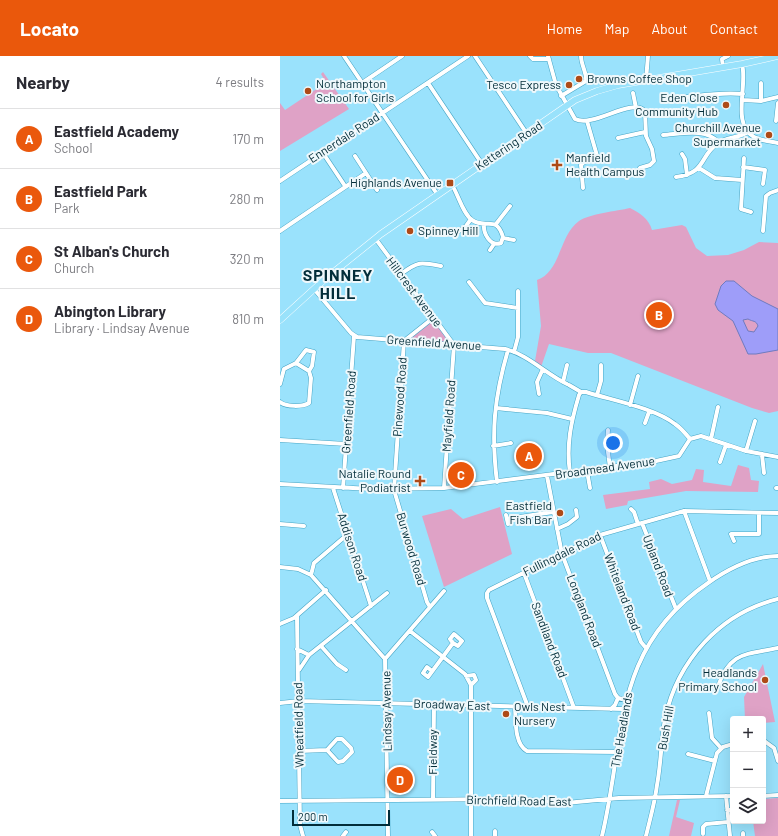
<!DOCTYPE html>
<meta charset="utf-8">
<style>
body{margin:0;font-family:Barlow,sans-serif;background:#f2f2f3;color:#2b2b33}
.controls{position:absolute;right:12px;bottom:12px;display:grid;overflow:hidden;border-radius:4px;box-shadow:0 4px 16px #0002}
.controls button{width:36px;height:36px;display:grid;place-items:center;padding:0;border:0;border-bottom:1px solid #e1e1e2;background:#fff;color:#2b2b33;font:20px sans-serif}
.scale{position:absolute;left:12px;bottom:10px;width:98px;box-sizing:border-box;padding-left:4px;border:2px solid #022d39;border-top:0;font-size:11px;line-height:14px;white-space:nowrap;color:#022d39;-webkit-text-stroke:3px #eff8fb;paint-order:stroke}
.you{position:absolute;left:333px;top:387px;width:14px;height:14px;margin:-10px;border:3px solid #fff;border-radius:50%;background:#1a73e8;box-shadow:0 0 0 6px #1a73e833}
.badge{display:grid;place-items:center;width:26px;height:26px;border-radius:50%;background:#ea580c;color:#fff;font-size:13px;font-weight:700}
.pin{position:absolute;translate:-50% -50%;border:2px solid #fff;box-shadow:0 1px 4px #0006}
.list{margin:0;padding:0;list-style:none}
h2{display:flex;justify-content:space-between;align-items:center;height:52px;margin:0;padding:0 16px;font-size:17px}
h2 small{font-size:13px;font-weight:400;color:#7c7c81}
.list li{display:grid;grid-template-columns:26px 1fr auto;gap:12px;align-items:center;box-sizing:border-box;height:60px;padding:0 16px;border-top:1px solid #e1e1e2}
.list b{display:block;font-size:15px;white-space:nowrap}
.list p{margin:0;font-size:13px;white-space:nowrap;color:#7c7c81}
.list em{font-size:13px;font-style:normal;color:#7c7c81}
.icon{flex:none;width:22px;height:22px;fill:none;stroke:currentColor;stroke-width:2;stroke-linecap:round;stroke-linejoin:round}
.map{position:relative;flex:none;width:498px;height:780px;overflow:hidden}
header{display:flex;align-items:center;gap:24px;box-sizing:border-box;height:56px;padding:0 20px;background:#ea580c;color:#fff}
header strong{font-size:19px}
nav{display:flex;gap:22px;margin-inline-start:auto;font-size:14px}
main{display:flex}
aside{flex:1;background:#fff}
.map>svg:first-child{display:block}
</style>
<header>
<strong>Locato</strong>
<nav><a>Home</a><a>Map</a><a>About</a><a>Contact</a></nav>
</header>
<main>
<aside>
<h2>Nearby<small>4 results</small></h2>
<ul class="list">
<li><span class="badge">A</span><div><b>Eastfield Academy</b><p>School</p></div><em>170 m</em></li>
<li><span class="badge">B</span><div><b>Eastfield Park</b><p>Park</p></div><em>280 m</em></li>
<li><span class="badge">C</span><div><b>St Alban's Church</b><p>Church</p></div><em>320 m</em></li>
<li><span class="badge">D</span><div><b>Abington Library</b><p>Library · Lindsay Avenue</p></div><em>810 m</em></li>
</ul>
</aside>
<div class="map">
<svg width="498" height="780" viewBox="0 0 498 780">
<rect width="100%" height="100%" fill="#9ae2fc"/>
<!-- green -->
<path fill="#dfa2c6" d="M43 16 69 53 0 95V47L5 54 44 28 43 26 45 25 41 18Z
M350 152C360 157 369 163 372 174L402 169 406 171 416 192 427 200 448 199 464 194 479 186 498 187V355L489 357 472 352 331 297H308L269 288 261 311 255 305 261 270 257 224C281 216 279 179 299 165 309 158 337 155 350 152Z
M153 262 174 289 124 285Z
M458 409 469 412 471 424 479 425 478 436 406 435 348 445 347 449 326 453 323 439 370 433 369 426 381 423 392 428 412 424 416 413 424 414 423 426 451 430Z
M220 451 232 498 164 531 142 460 171 453 183 463Z
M483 608 495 666 483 667V663H465L464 641Z
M498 742V780H475L473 765H483V743Z
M397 744H400L396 761 414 767 411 780H389Z"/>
<!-- water -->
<path fill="#9e9df9" stroke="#6f7bbf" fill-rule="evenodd" d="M446 225H454L472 240 498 253V294L476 298H468L453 265 438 254 435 248 441 230ZM468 263C473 266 476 264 478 270L474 276 468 275 463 264Z"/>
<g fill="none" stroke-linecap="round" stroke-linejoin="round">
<!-- minor casing -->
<g stroke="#46a5c5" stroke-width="5">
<path id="minor" d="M64 0 157 138
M195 0 247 78
M250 0 253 3H269
M268 0 276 29 295 63C314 72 351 41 365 55L366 80 372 93 374 105 370 109 360 112
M462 8C468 30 451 68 474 81 481 85 490 85 498 87
M443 11 442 3 448 0
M366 24 368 0
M82 27 122 0
M148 27 202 108
M481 27V45
M353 37 356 52
M281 40 306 25C307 17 301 9 301 0
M384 43C411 42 436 35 463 38
M463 44 481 45 498 41
M496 65 498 47
M383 79C400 78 427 71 439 87
M338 82 365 76
M43 97 65 130
M402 98 405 103 407 119
M75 100 97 134
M464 102 461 153 471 156
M463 111 485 114 483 128
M419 112 435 122 462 124
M396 121C427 117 419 100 438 87 447 81 459 82 468 76
M0 125 188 0
M172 129C178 138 183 158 192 164 206 174 216 158 223 181L221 187C210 191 203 177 204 168
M303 132 301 109 304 106 318 103 307 65
M216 168 230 150
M0 175 86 117
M483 175 486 140 490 137 498 134
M175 178 186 170 191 163
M95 182 174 289 164 432
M223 182 234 184
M210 194 214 188
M121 218C138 205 141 206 161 210
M189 226 205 247 238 252
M34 233 71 277 77 281 225 293C247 298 266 318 287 328
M234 296 238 281V235
M16 307 29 315
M283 326 287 309
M0 328 4 313 16 307 26 294 34 296 32 310 29 315 31 322 29 347C23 351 5 351 0 346
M289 329 301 336H306C331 344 375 352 395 368 401 372 406 378 410 383
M259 338 257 326 262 315
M317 339 321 325V309
M350 349 358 320
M216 352 267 357 292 363
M365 367 369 356
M328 374 327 388 330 412
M431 383 438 351
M0 384 66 388
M213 390 231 387
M466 395 475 365
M482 399 484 417
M440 406 446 389
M307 415 310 432
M290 417C286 389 291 366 299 339L301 336
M267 420 282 498 335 638 338 642 346 644
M217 426C211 377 214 342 228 294
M0 428 91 433 164 432 376 405 399 400 410 383 421 380 466 395 498 401
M53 432 91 550
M63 432 74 280
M496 432H498
M351 453 354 456 358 468
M404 455 430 525
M226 459 228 468
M227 463 273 456
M362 467 396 553
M0 468 24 470
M277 473 288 468 297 461 296 454
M320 479 361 586 366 592
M454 485 451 478H479V457
M0 511 18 513 31 519 105 603 108 780
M244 517 294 652
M31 519 34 507 68 478
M150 551 147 546 114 434 124 285 153 262
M17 560 20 769 23 780
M0 568 14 562 46 534
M130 575 185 618 191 629V780
M41 590 57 608 66 614
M17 593 29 599
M105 603 164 535
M19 614 29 599 107 537
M152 615 147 611 143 617 148 621 173 587 170 583 174 578 182 585 178 590 173 587
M186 620 194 619 196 624 191 629
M438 630C451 595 465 599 498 592
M0 647 19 645 343 653
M235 651C236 664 234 688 247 695L337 696
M248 651 207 542V537L209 534 320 479 404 455 498 457
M331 653 335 649 338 642
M429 657 432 682 441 692
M483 684 494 692 498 705
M19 695 47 694 57 683H62L71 692 72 696 63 705 58 706 47 694
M408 698 435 705
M426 740 437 697 443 691 453 688
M446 740 450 780
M483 740 498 739
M153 743 154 649
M0 745 238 743 286 747 339 742 453 740
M447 754H453
M152 776 155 780
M463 777V780
M423 778V771L426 768 448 766
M63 780 66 776
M215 780V775
M322 780C346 680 331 593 428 527 448 513 474 500 498 500
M366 780C370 763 375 746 377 729 381 708 381 685 385 663 397 605 440 557 498 543"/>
</g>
<!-- primary casing -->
<g stroke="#fff" stroke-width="7">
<path id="primary" d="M0 264 45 223 101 178 295 44 317 35 338 29 462 8 498 0"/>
</g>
<!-- minor -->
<use href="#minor" stroke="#fff" stroke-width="4"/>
<!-- primary -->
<use href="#primary" stroke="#99e2fb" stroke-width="6"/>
</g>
<!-- markers -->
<g fill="#ae4a17" stroke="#eff8fb" stroke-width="1.5">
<circle cx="299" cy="23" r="4"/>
<circle cx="289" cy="29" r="4"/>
<circle cx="28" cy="35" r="4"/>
<circle cx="446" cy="49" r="4"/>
<circle cx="489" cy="79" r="4"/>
<path d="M275 103h4v4h4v4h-4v4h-4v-4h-4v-4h4z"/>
<rect x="166" y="123" width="8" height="8" rx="2"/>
<circle cx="130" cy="175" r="4"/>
<path d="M138 419h4v4h4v4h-4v4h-4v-4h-4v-4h4z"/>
<circle cx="280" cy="457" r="4"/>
<circle cx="485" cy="624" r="4"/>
<circle cx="226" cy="658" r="4"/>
</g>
<g text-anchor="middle" stroke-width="4" stroke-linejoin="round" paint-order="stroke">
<!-- poi labels -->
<g font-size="12" fill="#022d39" stroke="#eff8fb" text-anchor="end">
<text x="307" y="27" text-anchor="start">Browns Coffee Shop</text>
<text x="36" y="32" text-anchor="start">Northampton<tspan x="36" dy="14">School for Girls</tspan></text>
<text x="281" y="33">Tesco Express</text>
<text x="438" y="46">Eden Close<tspan x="438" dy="14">Community Hub</tspan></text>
<text x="481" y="76">Churchill Avenue<tspan x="481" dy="14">Supermarket</tspan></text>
<text x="286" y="106" text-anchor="start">Manfield<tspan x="286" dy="14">Health Campus</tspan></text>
<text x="162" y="131">Highlands Avenue</text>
<text x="138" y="179" text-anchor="start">Spinney Hill</text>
<text x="131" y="422">Natalie Round<tspan x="131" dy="14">Podiatrist</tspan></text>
<text x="272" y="454">Eastfield<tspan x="272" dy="14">Fish Bar</tspan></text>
<text x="477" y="621">Headlands<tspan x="477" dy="14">Primary School</tspan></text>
<text x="234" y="655" text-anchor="start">Owls Nest<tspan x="234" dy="14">Nursery</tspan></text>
</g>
<!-- street labels -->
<g font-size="12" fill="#022d39" stroke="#eff8fb">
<text transform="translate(64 82) rotate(-33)" y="4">Ennerdale Road</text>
<text transform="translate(229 90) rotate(-34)" y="4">Kettering Road</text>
<text transform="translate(134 236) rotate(53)" y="4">Hillcrest Avenue</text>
<text transform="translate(154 287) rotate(4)" y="4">Greenfield Avenue</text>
<text transform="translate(120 341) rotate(-86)" y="4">Pinewood Road</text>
<text transform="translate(69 356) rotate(-86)" y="4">Greenfield Road</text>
<text transform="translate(169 360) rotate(-86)" y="4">Mayfield Road</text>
<text transform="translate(325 412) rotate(-8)" y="4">Broadmead Avenue</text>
<text transform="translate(72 491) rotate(72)" y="4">Addison Road</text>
<text transform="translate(131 493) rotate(73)" y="4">Burwood Road</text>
<text transform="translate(282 498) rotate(-26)" y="4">Fullingdale Road</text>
<text transform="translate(378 510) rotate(69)" y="4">Upland Road</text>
<text transform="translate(342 536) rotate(69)" y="4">Whiteland Road</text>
<text transform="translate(304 555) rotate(69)" y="4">Longland Road</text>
<text transform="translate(269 584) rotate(69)" y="4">Sandiland Road</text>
<text transform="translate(172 649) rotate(2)" y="4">Broadway East</text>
<text transform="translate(107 655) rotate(-91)" y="4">Lindsay Avenue</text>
<text transform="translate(19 669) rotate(-91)" y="4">Wheatfield Road</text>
<text transform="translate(386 672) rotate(-80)" y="4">Bush Hill</text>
<text transform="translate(342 674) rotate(-80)" y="4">The Headlands</text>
<text transform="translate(153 696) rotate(-90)" y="4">Fieldway</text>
<text transform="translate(239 745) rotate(1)" y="4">Birchfield Road East</text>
</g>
<!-- district labels -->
<g font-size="16" font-weight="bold" letter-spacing="1" fill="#022d39" stroke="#eff8fb">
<text x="58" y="225">SPINNEY<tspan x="58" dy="18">HILL</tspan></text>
</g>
</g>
</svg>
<div class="controls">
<button>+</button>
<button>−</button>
<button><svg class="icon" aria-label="layers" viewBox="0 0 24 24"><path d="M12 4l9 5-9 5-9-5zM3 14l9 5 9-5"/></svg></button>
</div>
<div class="scale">200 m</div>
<div class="you"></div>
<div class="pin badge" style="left:249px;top:400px">A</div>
<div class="pin badge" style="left:379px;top:259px">B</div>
<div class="pin badge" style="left:181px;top:419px">C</div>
<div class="pin badge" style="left:120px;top:724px">D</div>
</div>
</main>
